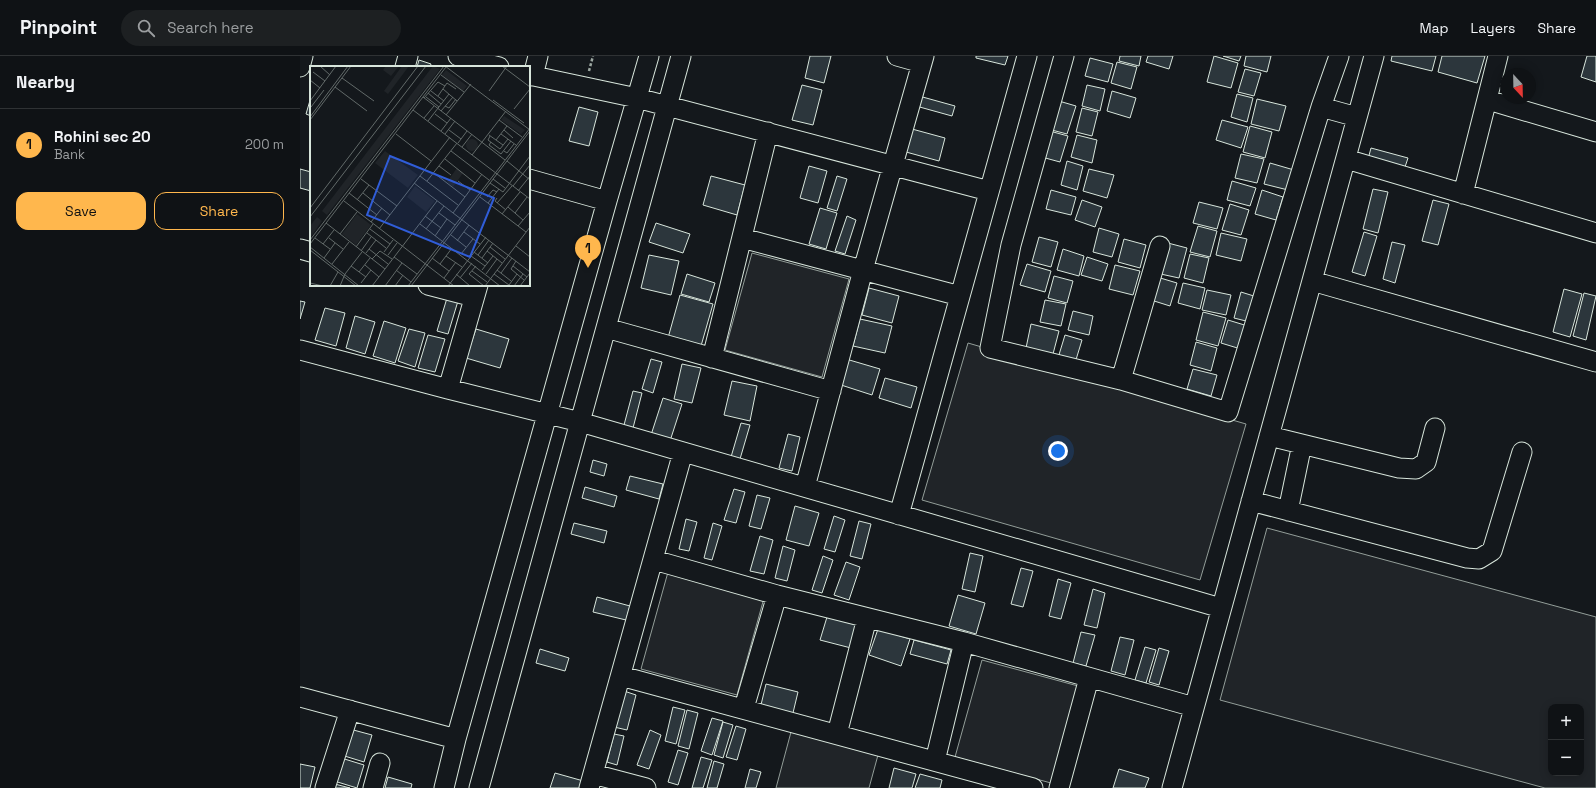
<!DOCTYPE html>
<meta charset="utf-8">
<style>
body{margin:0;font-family:"Space Grotesk",sans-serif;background:#1d2022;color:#f1f3f6}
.controls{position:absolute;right:12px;bottom:12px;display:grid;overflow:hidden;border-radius:8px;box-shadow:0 2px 10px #0003}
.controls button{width:36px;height:36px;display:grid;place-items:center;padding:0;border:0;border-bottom:1px solid #2f3234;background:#0f1215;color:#f1f3f6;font:20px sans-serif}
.compass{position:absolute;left:1200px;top:12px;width:36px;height:36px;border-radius:50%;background:#0f1215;box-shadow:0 2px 10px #0003;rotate:158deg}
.you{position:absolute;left:758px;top:395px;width:14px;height:14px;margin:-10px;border:3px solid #fff;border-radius:50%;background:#1a73e8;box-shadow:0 0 0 6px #1a73e833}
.badge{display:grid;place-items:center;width:26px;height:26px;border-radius:50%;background:#ffb74d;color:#111;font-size:13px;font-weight:700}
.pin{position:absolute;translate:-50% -33px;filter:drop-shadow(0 1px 2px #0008)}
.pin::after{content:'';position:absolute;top:21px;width:14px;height:12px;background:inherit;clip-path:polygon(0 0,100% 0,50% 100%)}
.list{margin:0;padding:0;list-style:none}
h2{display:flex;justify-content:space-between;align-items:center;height:52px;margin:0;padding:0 16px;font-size:17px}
h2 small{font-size:13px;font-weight:400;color:#9b9ea0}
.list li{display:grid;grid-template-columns:26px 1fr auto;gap:12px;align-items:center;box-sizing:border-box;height:72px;padding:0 16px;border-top:1px solid #2f3234}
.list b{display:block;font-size:15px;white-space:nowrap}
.list p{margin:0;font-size:13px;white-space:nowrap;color:#9b9ea0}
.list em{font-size:13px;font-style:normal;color:#9b9ea0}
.actions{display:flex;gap:8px;padding:12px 16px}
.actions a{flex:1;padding:9px 0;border:1px solid #ffb74d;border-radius:12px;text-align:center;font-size:14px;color:#ffb74d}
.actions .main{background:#ffb74d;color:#111}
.icon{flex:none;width:22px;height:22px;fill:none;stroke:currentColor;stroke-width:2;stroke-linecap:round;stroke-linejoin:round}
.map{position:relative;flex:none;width:1296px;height:732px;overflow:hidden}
header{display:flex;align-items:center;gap:24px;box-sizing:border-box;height:56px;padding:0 20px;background:#0f1215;border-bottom:1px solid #2f3234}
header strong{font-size:19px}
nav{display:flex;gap:22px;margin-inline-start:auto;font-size:14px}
.search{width:280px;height:36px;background:#1d2022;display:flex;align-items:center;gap:10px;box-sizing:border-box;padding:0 14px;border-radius:22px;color:#9b9ea0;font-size:15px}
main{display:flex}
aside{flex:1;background:#0f1215}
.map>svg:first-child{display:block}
</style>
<header>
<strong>Pinpoint</strong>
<div class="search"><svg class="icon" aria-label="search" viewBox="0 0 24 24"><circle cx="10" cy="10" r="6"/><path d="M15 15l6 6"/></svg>Search here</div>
<nav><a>Map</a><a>Layers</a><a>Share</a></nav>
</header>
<main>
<aside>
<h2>Nearby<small></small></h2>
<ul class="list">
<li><span class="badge">1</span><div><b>Rohini sec 20</b><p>Bank</p></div><em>200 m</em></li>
</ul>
<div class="actions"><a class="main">Save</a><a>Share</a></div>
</aside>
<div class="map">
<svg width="1296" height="732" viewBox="0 0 1296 732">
<rect width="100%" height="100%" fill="#14181c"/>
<!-- green -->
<path fill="#202428" stroke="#939e99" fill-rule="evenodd" d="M452 197 549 223 522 321 425 294Z
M668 287 946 368 900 524 622 444Z
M967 472 1296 561V732H1245L920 644ZM1251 651H1281V717H1251Z
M368 516 464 542 437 639 341 613Z
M682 604 778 630 751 727 655 701Z
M491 676 578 699 569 732H476Z"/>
<!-- building -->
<path fill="#2c363c" stroke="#d8e6dc" d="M510 0H531L524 27 505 22Z
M676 0H708L705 9 676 2Z
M820 0H841L839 10 819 5Z
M848 0H873L869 13 846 6Z
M914 0 938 7 931 32 907 26Z
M923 0H941L939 5Z
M946 0H971L967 16 944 10Z
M1092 0H1136L1132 15 1091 5Z
M1142 0H1185L1177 27 1138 16Z
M1287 0H1296V26L1281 21Z
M790 2 813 8 808 26 785 20Z
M119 4 131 8 130 11H117Z
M817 6 837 11 831 33 811 27Z
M945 13 961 17 954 40 938 36Z
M502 29 522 34 513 69 492 64Z
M787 29 805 33 800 55 782 50Z
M812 35 836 42 830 62 807 55Z
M937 38 953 42 947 66 931 61Z
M619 40 655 50 652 60 616 50Z
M11 41V60L6 58Z
M752 43 776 50 767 78 744 72Z
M957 43 986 50 979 75 951 68Z
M279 51 298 56 289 90 269 85Z
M782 52 798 56 792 80 776 76Z
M922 64 948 71 941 92 916 84Z
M950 70 972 76 965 102 943 96Z
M612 73 645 82 639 105 606 96Z
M746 74 768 80 760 106 738 100Z
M777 79 797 84 792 107 771 101Z
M1071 92 1108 102 1103 117 1067 107Z
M941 98 964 103 957 127 935 122Z
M767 105 783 110 777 134 761 129Z
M970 107 994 114 988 134 964 128Z
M509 110 527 115 518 147 500 142Z
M0 113 11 116V135L0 132Z
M789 113 814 119 807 142 783 135Z
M411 120 445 129 437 159 403 149Z
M537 120 547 123 537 155 527 152Z
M932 125 956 132 950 150 927 144Z
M1073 133 1088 136 1078 177 1063 173Z
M751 134 776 141 771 159 746 153Z
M962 134 983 141 976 164 955 158Z
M782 144 802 151 795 171 775 164Z
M1133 144 1149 148 1138 189 1122 185Z
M899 146 923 152 917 173 893 167Z
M930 148 949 154 941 179 922 174Z
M520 152 537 157 526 193 509 188Z
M547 160 556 164 545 198 535 195Z
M356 167 390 178 383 197 349 186Z
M898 170 917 175 910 201 890 196Z
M799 172 819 178 812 201 793 196Z
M1064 176 1077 180 1065 220 1052 216Z
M921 177 947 183 941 205 916 199Z
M739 181 758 186 751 211 732 206Z
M824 183 846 189 840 212 818 206Z
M864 186 887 192 879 222 856 217Z
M1092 186 1105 189 1095 227 1083 223Z
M763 193 784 200 779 220 757 214Z
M890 198 909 202 903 227 884 222Z
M349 199 379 205 371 239 341 232Z
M787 201 808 208 802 225 781 219Z
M727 208 751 215 745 236 720 229Z
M815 209 840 215 833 239 809 233Z
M387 218 415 227 409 246 381 238Z
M754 220 773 225 767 247 748 242Z
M857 221 877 227 870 250 851 244Z
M883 227 905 232 900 253 878 247Z
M569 232 599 240 592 267 562 259Z
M1264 233 1282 238 1270 281 1253 276Z
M907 234 931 239 926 259 902 254Z
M941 236 957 241 950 266 934 262Z
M1284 237 1296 240 1286 284 1273 280Z
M380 239 413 248 401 290 368 282Z
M147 242 158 245 148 278 137 275Z
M745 244 766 248 761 270 740 266Z
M0 245 5 246 0 263Z
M25 252 45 257 36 290 15 284Z
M773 255 793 260 789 279 768 274Z
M903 256 926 262 918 290 896 284Z
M55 260 75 266 65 298 46 292Z
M560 263 592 270 585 297 553 290Z
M928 264 951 271 944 294 921 287Z
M84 265 106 272 95 307 73 300Z
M731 268 759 275 753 298 726 292Z
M109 273 125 277 115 311 98 305Z
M176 273 209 283 200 312 166 302Z
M128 279 145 283 135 316 118 312Z
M765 279 782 284 775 307 758 302Z
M896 286 917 292 911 315 890 309Z
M351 303 362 306 353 337 342 333Z
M546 303 580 313 572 339 538 328Z
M382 308 401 312 392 347 374 343Z
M893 313 917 319 911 340 887 333Z
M585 322 617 331 611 352 579 342Z
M432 325 457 330 450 365 424 359Z
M333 335 342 337 333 372 324 369Z
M363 342 382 348 370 385 351 379Z
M441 367 450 369 440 403 431 401Z
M488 378 500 381 492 415 479 412Z
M293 404 307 408 304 420 290 416Z
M330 420 363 428 359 443 326 434Z
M285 431 317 440 314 451 282 442Z
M434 433 445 436 436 467 424 464Z
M457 439 470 442 461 473 449 470Z
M495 450 519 457 509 490 486 484Z
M534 460 545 464 535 496 524 493Z
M386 463 397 466 389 495 379 493Z
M559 465 571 468 562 503 550 500Z
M274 467 307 475 304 487 271 478Z
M413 467 422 470 412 504 404 502Z
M460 480 473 484 464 518 450 515Z
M483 490 495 494 487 525 475 522Z
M670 497 683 500 675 536 662 533Z
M523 500 533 504 522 537 512 534Z
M546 506 560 511 549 544 534 539Z
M721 512 733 515 723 551 711 548Z
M758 523 771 527 761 563 749 560Z
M793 533 805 537 797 572 784 569Z
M658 539 685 547 676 578 649 570Z
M297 541 330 550 326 564 293 556Z
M527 561 557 569 551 592 520 584Z
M578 573 610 583 601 610 569 599Z
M781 576 795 579 786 610 773 607Z
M820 581 834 584 825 619 811 615Z
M614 584 651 594 647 608 610 598Z
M845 591 856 594 846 627 835 624Z
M859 592 869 595 859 629 849 626Z
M240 593 269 602 265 615 236 607Z
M466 628 498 636 492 661 460 653Z
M324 635 336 639 327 674 314 671Z
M373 651 385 654 376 688 365 685Z
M387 654 398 657 389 693 378 690Z
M412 662 423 665 412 699 401 695Z
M423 666 433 669 423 702 414 699Z
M436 670 446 673 437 704 426 701Z
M46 672 72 679 64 706 38 698Z
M350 674 361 679 349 713 337 709Z
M314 678 324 680 317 709 307 706Z
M378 694 388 697 378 729 368 726Z
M38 701 64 709 57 732 31 724Z
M401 701 412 704 403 732H392Z
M414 705 424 708 417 732H407Z
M0 708 15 711 10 732H0Z
M594 712 616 718 612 732H589Z
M450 713 461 716 456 732H445Z
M819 713 849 722 845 732H813Z
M255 717 287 726 286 732H250Z
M620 718 642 724 640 732H615Z
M88 721 112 728 111 732H85Z
M31 727 50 732H30Z"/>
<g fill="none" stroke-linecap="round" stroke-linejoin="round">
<!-- minor casing -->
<g stroke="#d8e6dc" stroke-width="21">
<path id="minor" d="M158 0 199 11
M597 0 622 7
M764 0 711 189 690 292 821 324 928 356 1021 51 1039 0
M0 11 3 0
M105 11 108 0
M229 19 337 42 689 135
M233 20 238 0
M1188 44 1296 76
M1021 51 1057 61
M1046 103 1296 177
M229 123 307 145
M1163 138 1198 0
M442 182 660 240
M0 193 11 196
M1012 225 1296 306
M128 229 174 241
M306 272 531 335
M0 294 148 333 280 366 921 552
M412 302 468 76
M821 324 860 190
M148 333 178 229
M969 380 1099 412 1116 413 1126 406 1135 372
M505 431 563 214 624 0
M951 445 1167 502 1179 503 1192 495 1222 396
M988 455 1002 388
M599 459 727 0
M354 504 477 539 664 586 894 651
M321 620 733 732
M0 641 156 683
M444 652 477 539
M537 678 567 562
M635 705 664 586
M293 718 346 732
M25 732 50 654
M73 732 80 707
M144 732 156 683 307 145 349 0
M179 732 381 0
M289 732 383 396
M759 732 789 622
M872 732 1074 0"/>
</g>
<!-- path -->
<path stroke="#9da8a2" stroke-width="2.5" stroke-dasharray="3 2" stroke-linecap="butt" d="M289 15 293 0"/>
<!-- minor -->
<use href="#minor" stroke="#14181c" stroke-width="19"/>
</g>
<!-- overview -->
<g transform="translate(10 10)">
<rect width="220" height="220" fill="#14181c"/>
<path d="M76 0H89L81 10 73 4ZM92 0H99L78 28 74 25ZM123 0 130 3 17 149 12 145ZM136 4 157 20 153 25 132 9ZM194 50 215 64 211 68 191 54ZM156 79a6 6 0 1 1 12 0a6 6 0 1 1-12 0ZM75 85 108 109 98 122 65 97ZM147 102 153 107 143 121 137 116ZM105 120 125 135 116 146 97 131ZM47 148 61 159 46 179 32 168ZM7 151 12 155 0 172V160Z" fill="#202428"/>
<path fill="none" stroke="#626a69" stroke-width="1" d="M10 0 20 9M135 0 220 64M192 0 220 21M3 6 15 15M131 9 154 26M32 12 64 35M0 14 10 22M25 21 57 45M133 23 147 35M121 25 134 35M179 25 197 0M118 27 131 38M128 30 137 17 146 23M113 31 195 94M116 31 129 41M114 32 128 16 135 20M183 34 214 57M0 35 26 0M135 40 139 42 146 33M1 41 14 24M204 43 220 23M103 44 220 133M131 45 143 31M125 48 137 57M136 49 161 18M0 51 38 0M114 52 124 40M0 54 41 0M189 54 212 71M118 55 139 28M139 64 151 73M194 64 203 72M131 65 141 52M86 68 121 95M135 68 145 55M191 68 206 79M179 69 193 79M180 70 178 74 190 83M186 74 197 60M181 76 179 79 191 88 201 75M148 77 157 65M152 81 162 68M190 83 198 73M141 85 179 114M194 85 197 87 204 78M162 89 196 45M135 93 165 117M197 95 220 114M129 100 141 109M124 107 155 131M110 110 148 139M51 113 87 140M183 113 195 122M117 115 147 77M148 115 160 124M104 117 220 206M180 117 193 126M203 120 220 99M208 125 220 110M193 126 220 90M39 127 67 149M53 127 80 149M170 131 216 166M177 131 183 124 187 126M187 132 185 135 196 144M47 134 59 119M34 135 144 220M178 137 189 123M187 137 202 120M198 141 213 154M0 142 108 0M129 147 145 159M143 147 172 108M205 147 217 131M192 148 210 126M115 150 131 162M0 151 116 0M61 156 72 142M16 157 75 203M110 158 190 220M208 160 220 146M60 163 80 178M69 163 140 71M116 163 134 140M154 166 170 178M57 167 76 182M30 168 47 146M141 169 156 181M125 170 137 153M5 172 20 183M19 172 33 183M0 174 134 0M147 175 159 159M0 178 136 1M13 178 24 164M206 180 220 191M0 181 49 220M46 181 63 158M180 181 195 193M59 183 78 198M0 184 46 220M51 185 61 171M177 185 192 197M74 186 83 174M164 186 178 197M56 187 66 174M151 188 163 173M78 189 87 177M168 189 179 174M136 190 152 201M161 190 175 200M84 191 107 208M14 192 25 177M122 192 139 205M172 192 183 177M62 193 70 185 82 193M206 195 201 203 214 214M22 198 39 176M130 198 142 182M55 199 69 211M41 200 56 211M166 200 159 208 174 220M203 200 217 211M86 204 101 216M172 204 183 190M187 204 201 215M162 205 177 216M49 206 60 192M191 207 202 192M146 208 160 220M176 208 187 193M184 208 199 219M134 212 146 196M150 212 162 197M0 217 13 220M51 217 61 204M199 219 207 208M20 220 28 206M30 220 35 208 52 186M62 220 127 135M75 220 92 197M85 220 93 209M98 220 220 62M101 220 220 65M138 220 176 171M175 220 220 161M204 220 213 208M210 220 220 207"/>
<path fill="#305dd8" fill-opacity="0.15" stroke="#305dd8" stroke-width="2" d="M80 90 184 132 160 191 57 149Z"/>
<rect width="220" height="220" fill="none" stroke="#d8e6dc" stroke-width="2"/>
</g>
</svg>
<div class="controls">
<button>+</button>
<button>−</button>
</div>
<svg class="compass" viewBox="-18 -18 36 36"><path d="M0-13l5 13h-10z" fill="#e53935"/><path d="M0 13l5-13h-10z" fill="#9b9ea0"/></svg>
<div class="you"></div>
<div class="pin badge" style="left:288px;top:212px">1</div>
</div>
</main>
